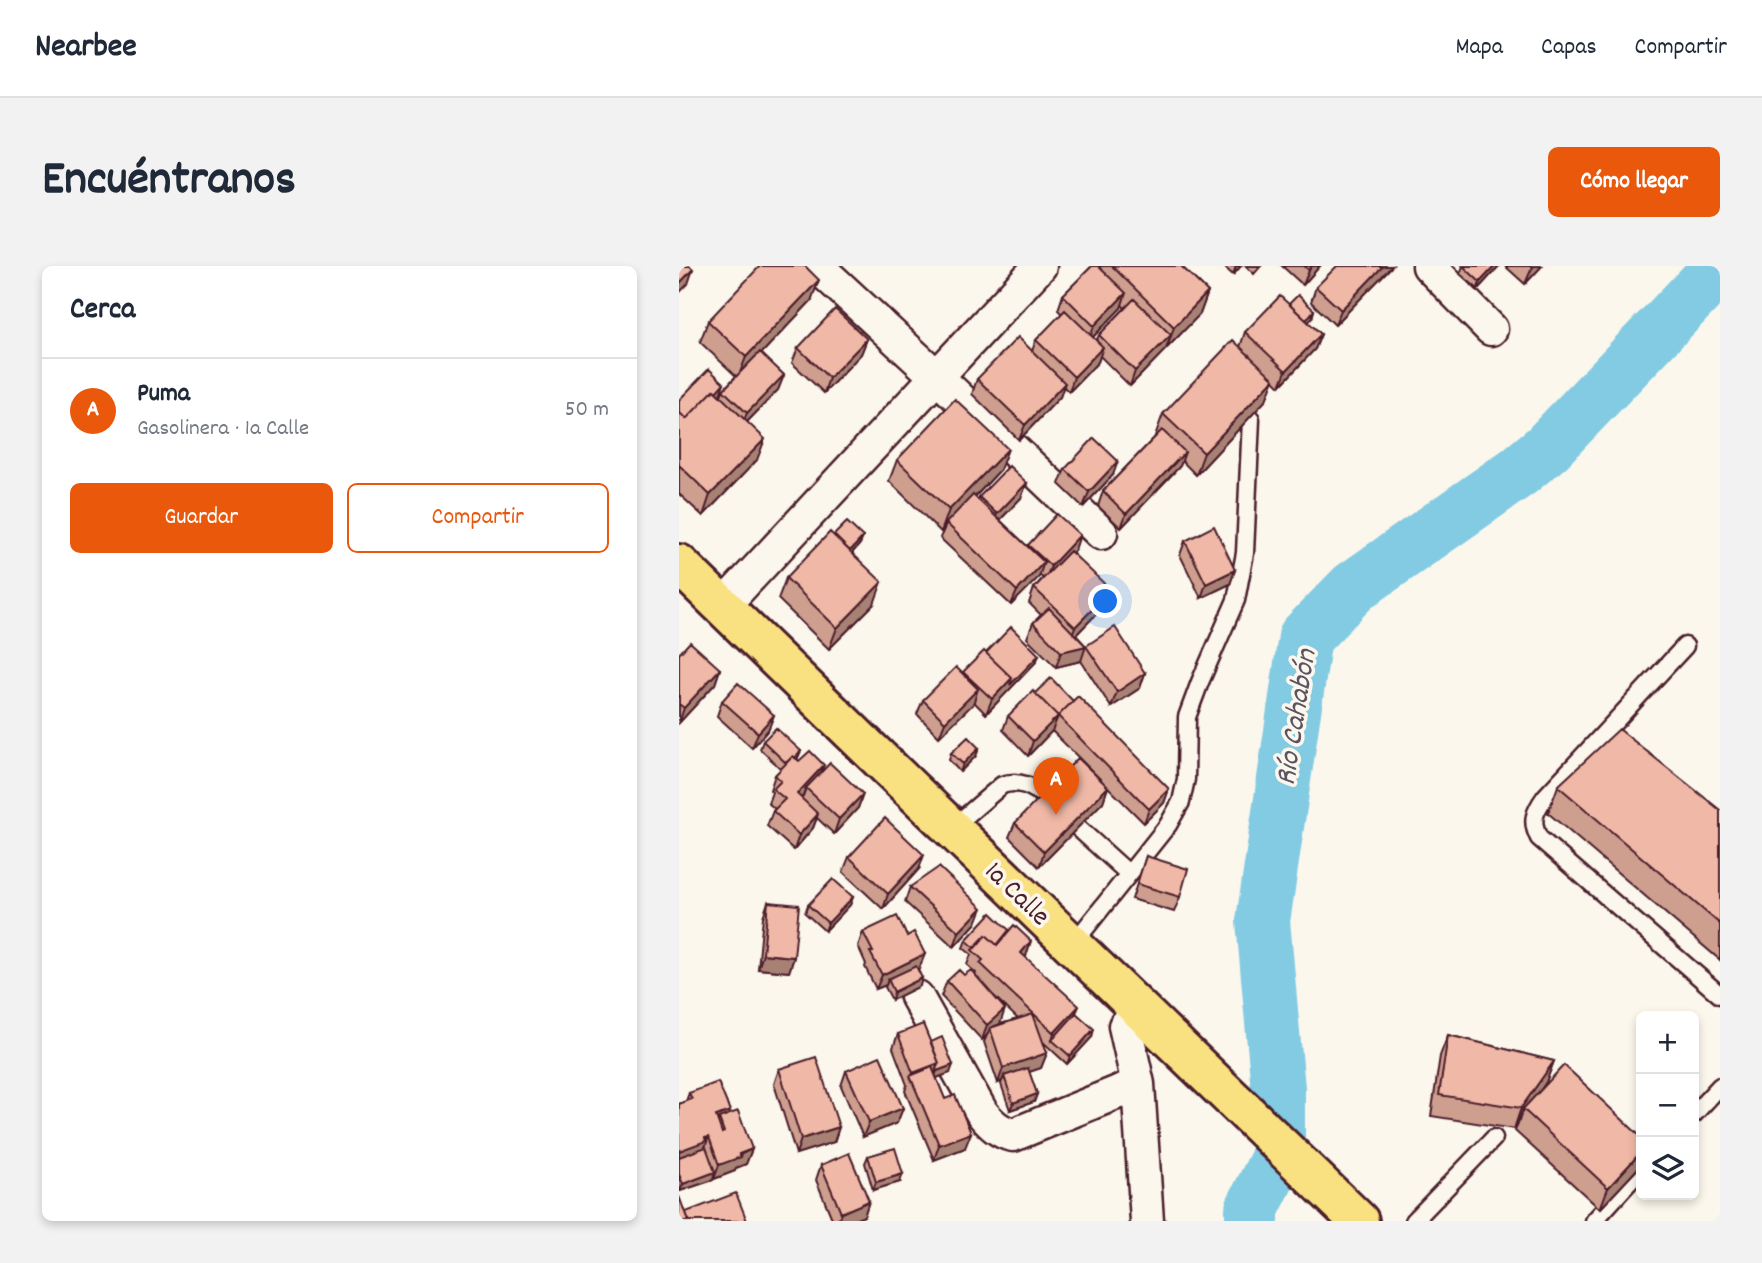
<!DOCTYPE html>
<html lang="es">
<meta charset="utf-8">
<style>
body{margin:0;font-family:Dekko,sans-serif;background:#f2f2f3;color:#1f2937}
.controls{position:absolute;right:21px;bottom:21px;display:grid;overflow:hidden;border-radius:10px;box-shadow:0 4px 10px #0003}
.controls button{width:63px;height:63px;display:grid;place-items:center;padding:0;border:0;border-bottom:2px solid #e0e1e3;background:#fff;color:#1f2937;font:35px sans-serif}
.you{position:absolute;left:427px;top:336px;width:24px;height:24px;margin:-18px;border:5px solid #fff;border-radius:50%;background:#1a73e8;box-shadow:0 0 0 10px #1a73e833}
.badge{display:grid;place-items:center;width:46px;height:46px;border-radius:50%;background:#ea580c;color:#fff;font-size:23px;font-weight:700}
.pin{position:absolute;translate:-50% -58px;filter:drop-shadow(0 2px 4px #0008)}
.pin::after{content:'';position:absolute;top:37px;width:24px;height:21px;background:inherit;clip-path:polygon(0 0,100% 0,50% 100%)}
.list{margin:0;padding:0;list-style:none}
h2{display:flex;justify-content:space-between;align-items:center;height:91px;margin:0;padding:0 28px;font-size:30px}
h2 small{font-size:23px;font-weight:400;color:#747a83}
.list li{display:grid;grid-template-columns:46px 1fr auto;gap:21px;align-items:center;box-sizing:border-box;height:105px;padding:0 28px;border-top:2px solid #e0e1e3}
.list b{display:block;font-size:26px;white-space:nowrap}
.list p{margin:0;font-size:23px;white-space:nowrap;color:#747a83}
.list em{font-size:23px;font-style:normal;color:#747a83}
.actions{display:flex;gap:14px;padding:21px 28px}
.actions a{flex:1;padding:16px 0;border:2px solid #ea580c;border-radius:10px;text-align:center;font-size:24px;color:#ea580c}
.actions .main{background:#ea580c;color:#fff}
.icon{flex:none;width:38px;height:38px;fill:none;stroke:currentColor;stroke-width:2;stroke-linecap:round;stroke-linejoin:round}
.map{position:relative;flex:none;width:1041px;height:955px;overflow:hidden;border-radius:10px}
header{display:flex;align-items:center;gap:42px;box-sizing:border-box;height:98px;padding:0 35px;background:#fff;border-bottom:2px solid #e0e1e3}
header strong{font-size:33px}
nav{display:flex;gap:38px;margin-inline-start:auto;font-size:24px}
.intro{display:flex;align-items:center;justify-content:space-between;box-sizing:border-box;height:168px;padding:0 42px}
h1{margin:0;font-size:49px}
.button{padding:18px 32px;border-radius:10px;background:#ea580c;color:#fff;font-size:24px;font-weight:700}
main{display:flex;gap:42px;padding:0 42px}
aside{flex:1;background:#fff;border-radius:10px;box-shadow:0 4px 10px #0003}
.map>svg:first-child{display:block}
</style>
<header>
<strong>Nearbee</strong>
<nav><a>Mapa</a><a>Capas</a><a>Compartir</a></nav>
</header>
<div class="intro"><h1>Encuéntranos</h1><a class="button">Cómo llegar</a></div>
<main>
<aside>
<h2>Cerca<small></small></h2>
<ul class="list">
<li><span class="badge">A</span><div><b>Puma</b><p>Gasolinera · 1a Calle</p></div><em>50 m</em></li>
</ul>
<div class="actions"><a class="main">Guardar</a><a>Compartir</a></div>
</aside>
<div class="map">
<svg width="1041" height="955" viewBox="0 0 1041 955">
<rect width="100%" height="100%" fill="#fbf7ec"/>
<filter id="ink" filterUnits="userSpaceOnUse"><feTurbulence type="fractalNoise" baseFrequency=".0143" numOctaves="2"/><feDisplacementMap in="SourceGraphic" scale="14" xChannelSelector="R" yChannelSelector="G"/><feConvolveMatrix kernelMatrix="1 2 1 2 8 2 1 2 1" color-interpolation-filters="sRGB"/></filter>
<g filter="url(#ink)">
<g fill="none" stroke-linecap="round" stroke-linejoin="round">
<!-- river -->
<path stroke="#82cbe3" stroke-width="54" d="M573 955V943L599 891V823L584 655 626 371 675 321 839 206 868 182 1041 1"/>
<!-- lane casing -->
<g stroke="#4a1f2b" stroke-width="21">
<path id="lane" d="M1006 380 866 531C856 545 851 555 860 572L1041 729
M398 561 450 608
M273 562 323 519C341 513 354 521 368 532
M394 678 489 559 502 536 507 513 508 451 521 416 557 334 566 287 572 153
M1015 848 1041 820
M735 955 815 872
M915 955 962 903"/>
</g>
<!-- street casing -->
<g stroke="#4a1f2b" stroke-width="37">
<path id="street" d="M138 0 258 111 422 267
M750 0 812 63
M43 341 361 0
M238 731 303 847C312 858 320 866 334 869L459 818
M446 760 459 818 468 955"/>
</g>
<!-- primary casing -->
<g stroke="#4a1f2b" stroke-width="44">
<path id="primary" d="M0 298 183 476 680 955"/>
</g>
<!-- lane -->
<use href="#lane" stroke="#fbf7ec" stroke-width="16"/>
<!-- street -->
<use href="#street" stroke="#fbf7ec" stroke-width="32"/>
<!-- primary -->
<use href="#primary" stroke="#f9e181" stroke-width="38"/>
</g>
<!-- wall -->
<path fill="#ce9e8f" stroke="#4a1f2b" stroke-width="2" fill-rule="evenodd" d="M413 0H502L529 26 521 48 451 120 421 90 419 96 390 126 384 120 381 131 340 174 293 128 298 113 353 85 357 74 383 48 379 44 384 29ZM443 39 446 42 420 69 417 75 414 71 442 42Z
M544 0H562L554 9Z
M567 0H582L575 8Z
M603 0H641L624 19Z
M713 0 656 59 632 36 637 21Z
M784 0H820L799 23 781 8Z
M826 0H863L846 18Z
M132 35 82 88 105 109 99 124 68 156 78 194 24 250 0 228V134L41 129 42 130 44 124 57 110 21 76 29 55Z
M610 38 635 44 633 52 629 56 642 68 636 83 601 120 594 113 587 134 517 209 503 195 501 200 442 262 419 240 424 225 477 170H476L484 148 561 81 566 66Z
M188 73 182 88 145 127 113 97 119 82Z
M218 194 321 204 296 231 299 234 300 231 348 217 342 232 321 254 348 280 349 279 396 284 393 287 426 339 397 369 407 380 466 407 461 422 432 441 402 395 377 401 348 372 354 357 362 349 350 337 355 322 364 312 360 309 332 339 261 272 265 263 262 266 210 215Z
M386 203 434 209 404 241 380 218Z
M155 269 184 271 181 278 173 287 195 338 150 383 99 333 107 312Z
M506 275 556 304 551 318 522 332 501 289Z
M307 387 360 389 357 396 307 448 295 436 260 471 238 448 244 434 284 408Z
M0 388 41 403 36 418 0 457Z
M356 427 394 435 490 523 485 537 465 557 429 521 424 536 360 601 330 571 336 557 423 515 373 465 349 490 324 464 329 450Z
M43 435 95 449 89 464 73 482 38 450Z
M84 475 122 485 118 494 120 495 143 505 184 528 179 542 155 568 138 552 134 562 115 584 88 560 94 545 96 543 89 537 93 526 91 524 96 509 102 503 81 483Z
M300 482 297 490 281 506 270 494 272 487Z
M879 520 1041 544V694L869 547Z
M467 590 501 631 495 646 453 633Z
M170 591 240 603 204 643 164 606Z
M231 621 297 657 275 681 226 636Z
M174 631 171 639 146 665 126 647 129 639Z
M89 636 115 691 110 706 79 703 84 651Z
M184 666 240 703 239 704 241 720 213 734 206 721 207 719 197 723 186 701 187 698 179 680Z
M287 674 347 690 346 691 397 747 413 771 388 798 364 776 368 787 362 802 350 806 358 828 355 836 331 844 322 818 323 815 319 817 305 776 308 769 303 774 262 730 268 715 285 709H296L297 707 288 699 292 688 284 682ZM316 731 339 753 321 758Z
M219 768 252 776 271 807 257 812 286 882 255 894 226 825 228 819 214 782Z
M769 769 875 795 867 816 860 825 962 871V899L921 943 836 865 839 857 835 863 752 850 761 790Z
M100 803 160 861 155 876 117 888 95 818Z
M167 805 224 842 218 857 184 871 162 820Z
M10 827 49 849 73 883 67 898 57 902 56 905 35 913 34 912V914L1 925 0 923V838L7 835Z
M189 890 221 916 194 924 186 897Z
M142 899 190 935 185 950 173 955H154L137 914Z"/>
<!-- shaded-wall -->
<path fill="#a88174" stroke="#4a1f2b" stroke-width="2" d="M557 0H562L554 9Z
M633 0H641L624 19 630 4Z
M704 0H713L656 59 662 44Z
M816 0H820L799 23 801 16Z
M855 0H863L846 18 852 4Z
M14 3 9 18 0 27V18Z
M140 14 132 35 59 112 67 91Z
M529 26 521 48 488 82 495 61Z
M447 27 442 42 410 75 415 60Z
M635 44 633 52 621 65 624 57Z
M642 68 636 83 601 120 607 105Z
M492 69 487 83 451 120 456 105Z
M188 73 182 88 145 127 150 112Z
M424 81 419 96 390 126 395 111Z
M105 109 99 124 62 162 68 147Z
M595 113 587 134 517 209 525 187Z
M45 117 40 132 5 158Z
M386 117 381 131 340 174 346 159Z
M86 173 78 194 24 250 31 229Z
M329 183 321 204 269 259 267 257 265 263 262 266 270 244Z
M506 186 501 200 442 262 447 248Z
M439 195 434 209 404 241 410 226Z
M348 217 342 232 312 263 318 248Z
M401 269 396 284 366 314 372 300Z
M184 271 181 278 164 297 167 289Z
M365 296 360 311 332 339 338 325Z
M556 304 551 318 522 332 527 318Z
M203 316 195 338 150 383 158 362Z
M432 324 426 339 390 376 396 361Z
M407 380 402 395 377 401 382 386Z
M360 389 357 396 307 448 313 433 333 412Z
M41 403 36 418 0 457 5 442Z
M466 407 461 422 432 441 438 426Z
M299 423 294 438 260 471 266 456Z
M95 449 89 464 73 482 79 467Z
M379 450 373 465 349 490 354 475Z
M300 482 297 490 281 506 284 498Z
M145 499 140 513 127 522 124 530 113 543 118 528Z
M429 521 424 536 360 601 365 586Z
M490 523 485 537 465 557 470 543Z
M184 528 179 542 155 568 160 553Z
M139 548 134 562 115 584 120 569Z
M245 589 240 603 204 643 209 628Z
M174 631 171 639 146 665 149 657Z
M303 642 297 657 275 681 280 666Z
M352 675 347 690 336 702 342 687Z
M84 688 115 691 110 706 79 703Z
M246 688 240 703 211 717 209 713 207 719 197 723 203 709Z
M243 712 241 720 213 734 215 726Z
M400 740 394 754 373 774 375 767Z
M326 743 321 758 311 762 308 769 303 774 308 759Z
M415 763 413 771 388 798 391 790Z
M368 787 362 802 326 814 325 810 323 815 319 817 324 802Z
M875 795 867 816 847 846 844 843 839 857 835 863 842 842Z
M260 797 254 812H232L234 807Z
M274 799 271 807 255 813 258 805Z
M358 828 355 836 331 844 334 837Z
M224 842 218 857 184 871 190 856Z
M51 845 45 860 40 852 36 864 37 850Z
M160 861 155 876 117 888 122 873Z
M292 867 286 882 255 894 260 879Z
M30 871 24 886 0 897V885Z
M73 883 67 898 57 902 56 905 35 913 40 899Z
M962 886V899L921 943 929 922Z
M36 906 34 914 1 925 4 918Z
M224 908 221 916 194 924 197 916Z
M190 935 185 950 173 955H159L162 947Z"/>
<!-- building -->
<path fill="#f0b8a6" stroke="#4a1f2b" stroke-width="2" d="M0 0H11L14 3 0 18Z
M81 0H126L140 14 67 91 29 55Z
M413 0H419L447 27 415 60 384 29Z
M433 0H502L529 26 495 61Z
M625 0H633L630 4Z
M658 0H704L662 44 637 21Z
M784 0H816L801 16Z
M619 29 635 44 627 54 610 38Z
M601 30 642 68 607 105 566 66Z
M455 33 492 69 456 105 420 69Z
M156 43 188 73 150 112 119 82Z
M386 44 424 81 395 111 357 74Z
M339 71 386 117 346 159 298 113Z
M554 74 595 113 525 187 484 148Z
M81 86 105 109 68 147 44 124Z
M30 103 45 117 37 126 35 124 7 153 0 146V134Z
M35 124 86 173 31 229 0 199V146L7 153Z
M276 133 329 183 270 244 218 194Z
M483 164 506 186 447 248 424 225Z
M415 172 439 195 410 226 386 203Z
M330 200 348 217 318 248 300 231Z
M294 229 365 296 338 325 267 257Z
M378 248 401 269 372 300 349 279Z
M168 256 184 271 171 285 155 269Z
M535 260 556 304 527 318 506 275Z
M151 266 203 316 158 362 107 312Z
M391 285 432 324 396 361 355 322Z
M370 342 407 380 382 386 354 357Z
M332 361 360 389 331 419 333 412 307 387Z
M436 361 466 407 438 426 407 380Z
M11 376 41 403 5 442 0 438V388Z
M305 385 333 412 313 433 284 406Z
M277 401 299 423 266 456 244 434Z
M372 412 394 435 379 450 376 457 379 450 356 427Z
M59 417 95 449 79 467 43 435Z
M354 425 379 450 354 475 329 450Z
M399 430 490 523 470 543 379 450Z
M97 462 122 485 116 492 114 490 107 497 84 475Z
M940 463 1041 544V658L879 520Z
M289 471 300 482 284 498 272 487Z
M131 485 145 499 118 528 139 548 120 569 94 545 106 533 94 523 102 515 96 509 114 490 120 495Z
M399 492 429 521 365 586 336 557Z
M151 497 184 528 160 553 127 522Z
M206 552 245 589 209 628 170 591Z
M467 590 509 603 501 631 458 618Z
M260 601 303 642 280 666 231 621Z
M154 613 174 631 149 657 129 639Z
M89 636 120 639 115 691 84 688Z
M312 647 330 664 318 679 307 669 296 682 287 674Z
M218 650 228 670 235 666 246 688 203 709 191 686H194L184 666Z
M335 659 352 675 342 687 400 740 375 767 301 697 304 694 293 684 307 669 318 679Z
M237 700 243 712 215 726 209 713Z
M280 704 285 709 292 704 326 743 308 759 268 715Z
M397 747 415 763 391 790 373 774Z
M354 748 368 787 324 802 311 762Z
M244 758 260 797 234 807 219 768Z
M769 769 875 795 842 842 760 829Z
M263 771 274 799 258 805 257 803 260 797 252 776Z
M201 790 224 842 190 856 167 805Z
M137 791 160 861 122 873 100 803Z
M885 799 962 871V886L929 922 844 843Z
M253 801 266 833 276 829 292 867 260 879 231 810Z
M349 802 358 828 334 837 325 810Z
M39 816 51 845 37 850 43 867 45 866 40 852 59 845 73 883 60 888 62 891 40 899 30 871 26 872 27 875 0 885V838L13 833 10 827Z
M27 881 36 906 4 918 0 908V891Z
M216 882 224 908 197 916 189 890Z
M170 887 190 935 162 947 142 899Z
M57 927 68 955H10L7 946Z
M0 930 9 955H0Z"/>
</g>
<g text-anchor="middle" stroke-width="7" stroke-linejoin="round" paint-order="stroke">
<!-- street labels -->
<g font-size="28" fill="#4a1f2b" stroke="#fbf7ec">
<text transform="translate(340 626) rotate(44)" y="10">1a Calle</text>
</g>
<!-- water labels -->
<g font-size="30" font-style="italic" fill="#5b5362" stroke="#fbf7ec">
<text transform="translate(615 451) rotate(-81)" y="10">Río Cahabón</text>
</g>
</g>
</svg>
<div class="controls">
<button>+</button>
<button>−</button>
<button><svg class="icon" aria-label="layers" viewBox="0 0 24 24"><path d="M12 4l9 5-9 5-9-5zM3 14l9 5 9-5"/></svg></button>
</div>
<div class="you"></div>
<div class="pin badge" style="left:377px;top:549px">A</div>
</div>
</main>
